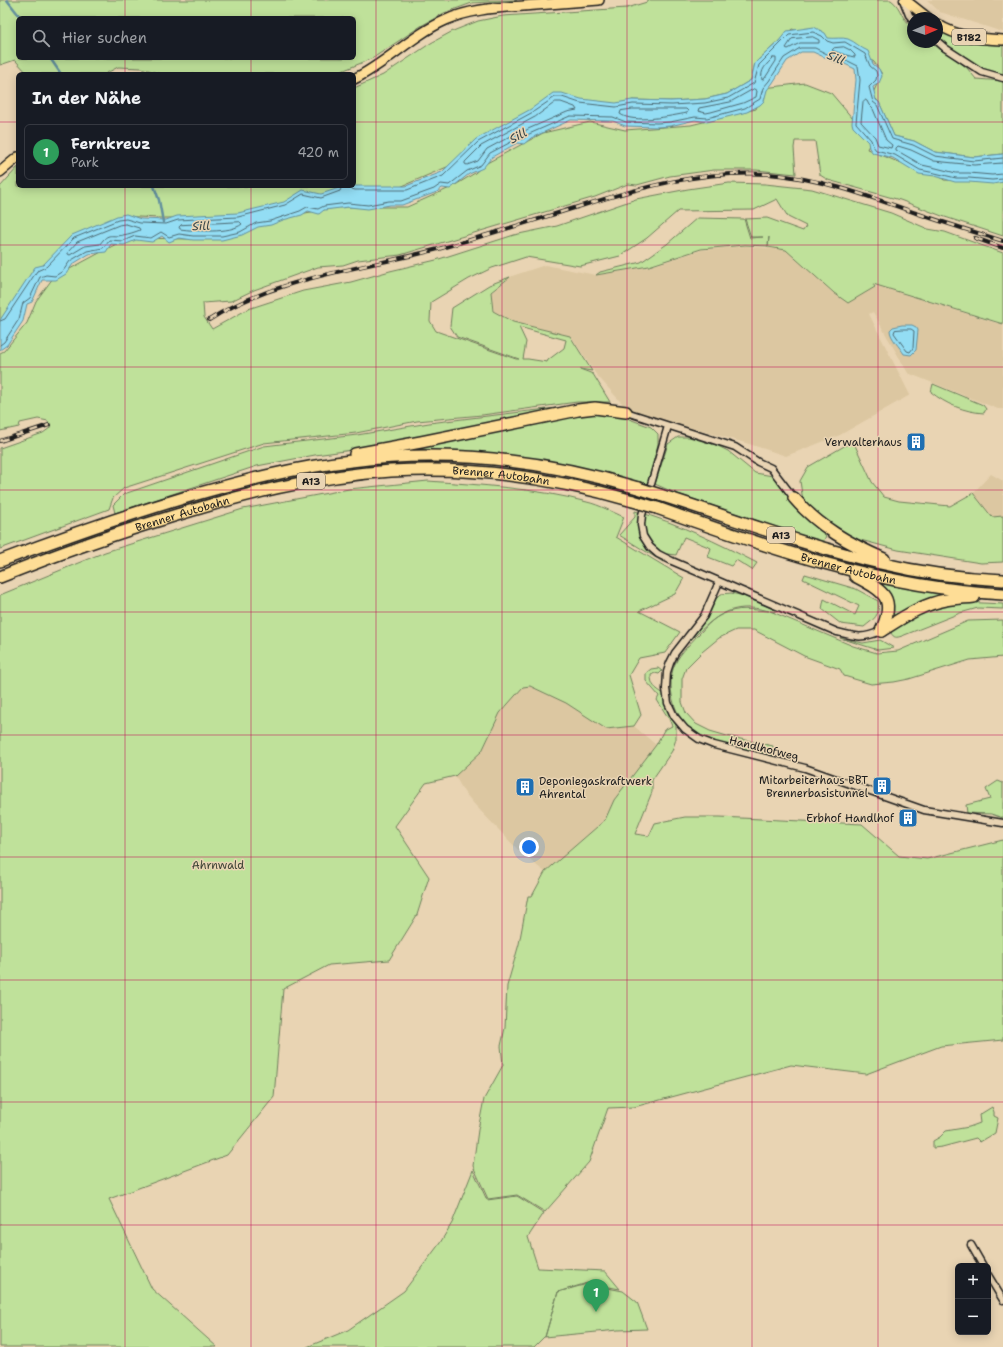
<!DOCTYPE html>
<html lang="de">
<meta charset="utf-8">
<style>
body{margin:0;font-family:"Shantell Sans",sans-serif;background:#20242c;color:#f1f3f6}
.controls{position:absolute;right:12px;bottom:12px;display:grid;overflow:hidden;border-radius:6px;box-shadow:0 2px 10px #0003}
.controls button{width:36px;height:36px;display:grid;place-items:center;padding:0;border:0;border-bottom:1px solid #363941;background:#171b24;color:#f1f3f6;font:20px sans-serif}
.compass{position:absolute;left:907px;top:12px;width:36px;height:36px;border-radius:50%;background:#171b24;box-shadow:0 2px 10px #0003;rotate:88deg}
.you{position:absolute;left:529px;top:847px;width:14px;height:14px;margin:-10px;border:3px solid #fff;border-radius:50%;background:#1a73e8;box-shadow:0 0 0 6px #1a73e833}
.badge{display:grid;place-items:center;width:26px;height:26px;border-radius:50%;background:#d93025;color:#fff;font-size:13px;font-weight:700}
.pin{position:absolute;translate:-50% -33px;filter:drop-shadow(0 1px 2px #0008)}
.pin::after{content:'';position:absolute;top:21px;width:14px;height:12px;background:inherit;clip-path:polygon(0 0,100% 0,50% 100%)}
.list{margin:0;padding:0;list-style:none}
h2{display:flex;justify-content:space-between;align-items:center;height:52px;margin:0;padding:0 16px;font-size:17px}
h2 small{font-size:13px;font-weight:400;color:#9ea1a6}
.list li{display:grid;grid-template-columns:26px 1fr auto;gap:12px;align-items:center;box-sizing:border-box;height:56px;margin:0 8px 8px;padding:0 8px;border:1px solid #363941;border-radius:6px}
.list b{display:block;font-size:15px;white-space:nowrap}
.list p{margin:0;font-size:13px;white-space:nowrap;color:#9ea1a6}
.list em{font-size:13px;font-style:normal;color:#9ea1a6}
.icon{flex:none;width:22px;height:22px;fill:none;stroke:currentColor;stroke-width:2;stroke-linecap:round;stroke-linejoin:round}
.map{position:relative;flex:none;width:1003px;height:1347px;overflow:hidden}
.search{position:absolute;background:#171b24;box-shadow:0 2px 10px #0003;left:16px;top:16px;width:340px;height:44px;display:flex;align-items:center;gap:10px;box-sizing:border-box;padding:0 14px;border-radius:6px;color:#9ea1a6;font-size:15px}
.panel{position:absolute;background:#171b24;box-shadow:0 2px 10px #0003;left:16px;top:72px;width:340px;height:116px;border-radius:6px}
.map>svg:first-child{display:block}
</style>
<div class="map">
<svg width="1003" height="1347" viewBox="0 0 1003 1347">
<rect width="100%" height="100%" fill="#e9d4b3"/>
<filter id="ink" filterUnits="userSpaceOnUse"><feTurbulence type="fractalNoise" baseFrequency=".025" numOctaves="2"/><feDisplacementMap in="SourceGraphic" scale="8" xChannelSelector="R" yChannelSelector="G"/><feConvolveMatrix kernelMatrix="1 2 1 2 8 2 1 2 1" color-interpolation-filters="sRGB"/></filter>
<g filter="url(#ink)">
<!-- built -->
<path fill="#dcc7a1" d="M927 0H1003V32L940 12Z
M745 246 786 250 832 292 848 303 878 286 1003 325V409H998L908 373 873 312 869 314 910 395 840 435 786 456 746 443 690 428 627 409 595 373 571 336 514 322 494 311 491 293 512 276 545 265 596 275 649 267 701 250Z
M991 474 1003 481V516L993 517 973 493Z
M530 686 566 703 606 729 634 726 656 745 614 800 605 820 545 872 522 854 475 805 464 792 455 776 482 751 500 713 523 687Z"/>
<!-- green -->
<path fill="#bfe19a" stroke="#6e7e5b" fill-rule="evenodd" d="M0 0H517L472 3 444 13 421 26 373 58 335 74H161L142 68 118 67 105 74H28L15 60 0 65ZM18 18H354V58H18Z
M648 0H891C903 9 899 18 913 26V42H934L967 68 976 79 1003 81V154L974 157 935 152 914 141 894 136 879 102 872 95 882 74 874 62 845 44 792 29 755 63 751 80 727 94 705 99 671 101 632 100 623 108 541 109 488 134 447 167 393 190 213 218H159L119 216 65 247 0 326V187L18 167V186H354V88L383 75 431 43 453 31 478 21 503 16 627 8 647 2Z
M937 30 954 37 1003 44V76L977 67 937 39Z
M805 83 831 93 853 119 870 143 867 149 898 162 931 169 944 180 1003 182V236L942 216 900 200 828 180 820 175 815 141H795L794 148 796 174 756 170H714L670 176 637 185 628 184 595 197 400 255 358 260 343 265 318 267 254 290 231 301 203 303 204 317 212 329 248 309 303 291 351 282 390 271 436 260 514 235 557 226 636 199 688 189 729 183 765 184 812 189 891 213 928 229 945 232 1003 253V324L873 284 875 287 848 303 834 293 786 250 768 247 769 237 768 246 745 245 701 249 649 266 596 275 600 272 641 262 667 244 697 218 744 219 750 238 763 237H751L745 219 767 218 803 231 806 226 788 217 777 199 754 210 678 211 647 238 620 256 580 266 526 257 492 268 469 279 431 302 430 321 436 331 516 359H519L457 337 450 326 452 308 489 285 510 277 491 292 493 311 513 322 570 336 592 371 580 369 593 374 610 402H577L482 415 417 421 356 433 264 443 124 488 113 498 109 509 0 549V448L43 433 50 428 48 421 38 419 20 423 19 427 0 431V353L4 351 27 323 36 301 53 278 120 242 135 238 188 239 293 215 341 207H407L452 187 475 173 485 164 543 133 590 122 625 130 691 125 756 109 764 88ZM519 327 566 340 564 348 548 360 547 362 528 359H523L526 342Z
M933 384 983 405 986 409 984 413C965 412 945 404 931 392Z
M597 403 625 415 629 419 651 427 658 434V444L648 484 554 462 508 455 471 452 424 451 384 452 375 447 315 455 257 466 115 513 113 505 124 494 264 446 357 435 429 423Z
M678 437H689L716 445 728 451 755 473 773 476 802 511 827 533 823 543 675 493 655 484 668 444Z
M853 441 872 482 884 497 899 501 950 506 973 493 992 517 1003 516V562L981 563 898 550 838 534 803 501 800 481 808 467Z
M428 481C481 485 535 488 587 502 600 505 612 512 624 517L616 537 684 578 675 594 639 611 680 632 665 653 639 658 629 675 641 715 634 726 606 729 566 703 530 686 523 687 500 713 482 751 455 776 426 783 395 826 429 877 417 915 389 960 329 965 283 989 274 1097 227 1155 109 1199 152 1289 217 1347H0V595L105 552 243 509 349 489Z
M635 511C678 523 718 543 757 563L752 570 736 560 731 566 708 557 711 548 684 537 676 555 667 554 663 562 619 535 635 517Z
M805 574 856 589 878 601C880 616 875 618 864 627L841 624 822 609 824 599 855 615 859 606 803 579Z
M877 583 954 596 888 623Z
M731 593 744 596 775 610V612L770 611 853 646 877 653 898 651 968 621 1003 620V657L970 660 909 679 894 682 871 684 844 676 840 669 804 656 754 630H736L719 638 702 652 686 668 682 679V702L686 713 696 724 710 731 727 736 773 746V756C750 751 713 745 694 732 675 719 667 691 673 669 677 656 689 645 698 635 705 628 712 619 721 615 740 606 750 610 769 611 731 601 715 616 690 641L710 613 716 599 721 594Z
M962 602 1003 604V609L978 608 960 613 902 636C896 638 894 638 891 633L893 628 931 607Z
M840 638 863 643 880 640 894 648 878 650Z
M658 668 662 671 659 674 655 673 651 675C651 686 655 688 664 694L666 705 671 717 676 725V739L672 751 652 780V792L635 834 649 836 655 823 685 817H720L862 824 899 856 927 859 1003 840V1040L941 1046 866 1074 791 1065 634 1107 608 1108 589 1162 545 1212 517 1195 488 1199 473 1166 478 1130 484 1099 503 1065 501 1046 505 1028 507 986 519 944 528 896H532L545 872 605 820 614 800 656 745 664 730 672 726 669 719 657 700 659 696 646 681V673L651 669Z
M998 781 1003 783V818L991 814 967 813 966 805 990 799 986 789Z
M992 1107 994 1112V1116L998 1118 995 1133 980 1142 976 1138 942 1147 933 1148V1141L940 1137 946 1131 969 1127 980 1123 979 1115Z
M473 1170 487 1200 517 1196 544 1213 528 1237 538 1268 605 1271 620 1289 587 1283 558 1292 545 1337 558 1292 587 1284 623 1291 637 1302 647 1329 618 1330 544 1337 534 1347H307L348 1330 404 1291 440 1243 452 1223Z"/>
<!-- water -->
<path fill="#93ddf4" stroke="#63909e" d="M814 27 825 33 828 38C835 39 842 37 848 39 856 42 860 48 868 51L873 64 879 69 882 76 879 83 873 87 876 100 879 102 894 136 914 141 935 152 974 157 1003 154V182L993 184 969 182H955L935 176 919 174 893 158 873 153 869 148 868 142 853 127 852 123 856 80 855 69 841 62H835L813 52H801L787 61 772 84 767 90 764 101 760 105 747 112 707 122 695 120 670 126 657 127 625 126 613 121 571 120 531 138 524 144 517 143 492 157 483 168 469 174 450 189 442 188 437 192 402 205H390L368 209 349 207 324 210 319 214 308 211 302 215 283 220 271 225 258 227 242 235 222 240H193L179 238 169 242 162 236 152 242 136 240 124 245 111 244 106 252 89 254 73 264 66 274 56 280H42L32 302 27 304 23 321 7 345 0 350V320L35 267 43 265 72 235 117 216 126 214 141 219 166 220 177 216 238 213 284 202 303 190 321 194 345 186H406L442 172 476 139 531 109 553 93H562L581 99 616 103 632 100 671 101 705 99 727 94 751 80 755 63 778 42 787 31Z
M902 325H912L916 327 918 330 916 350 911 355 904 354C900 347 890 338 890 330L893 327Z"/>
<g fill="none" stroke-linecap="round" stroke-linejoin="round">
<!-- shore -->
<path stroke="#4c6972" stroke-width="1" d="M813 37 819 40V43H800L788 49 786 48 792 39Z
M844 47 850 50 855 55V57C852 57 835 52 832 50L834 48Z
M773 58H776V61L765 78 762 80C760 70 766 65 773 58Z
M754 89 757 91 756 97 743 103 711 112 706 113 698 111 699 108 730 102Z
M865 100 867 101 869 105 873 109 886 140 892 145 891 148 878 145 875 137 861 122 863 102Z
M556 102H561L575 107 577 110 567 112 528 129 521 134 513 135 487 149 478 161 467 165 465 164V162L481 146 535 117Z
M633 109H686L688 111 687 113C671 116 634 124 620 114L621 111Z
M1003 163 974 165 934 161 911 150 898 146 896 148V150L922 165 936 168 956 173H969L992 175 1003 174
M350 186 352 189 355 190H407L443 176 478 142 533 112 555 97H562L580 103 616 107 633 104 672 105 705 103 728 98 754 83 759 65 789 35 813 32 822 36 827 41 833 43 845 42 865 54 870 66 876 71 877 75 876 80 869 87 873 102 877 105 892 139 913 145 935 156 974 161 1003 158
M240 222 242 224C230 234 195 231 180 229L179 227 181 225Z
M126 224 139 228 140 230C135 232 129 234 123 235 111 238 109 231 100 244L85 246 70 255 68 254V252L77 242 119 225Z
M0 321 5 319 37 271 46 267 74 238 118 220 126 219 140 223 166 224 178 220 238 217 285 205 303 194 321 198 340 191 342 186
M903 329H911L914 331 913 348 910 352 907 351 894 333 895 330Z
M0 345 4 342 19 319 23 303 30 298 40 277 46 275 55 276 63 271 70 261 87 251 103 248 109 240 123 241 135 236 151 238 161 232 169 237 179 234 193 236H222L240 232 256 223 270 221 300 211 307 207 318 209 324 206 348 203 368 205 389 201H401L434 189 441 184 449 185 467 171 481 165 490 153 515 140 523 139 529 134 570 116 613 117 626 122 657 123 670 122 695 117 707 118 745 108 760 99 763 88 769 81 784 58 800 48H815L835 58H842L858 66 860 80 856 123 871 140 873 146 876 150 895 155 920 170 935 173 956 178H969L992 180 1003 179"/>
<!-- stream -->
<path stroke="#63909e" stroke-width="2.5" d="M7 0 21 18
M50 58 61 74
M154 186 159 200 163 222"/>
<!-- minor casing -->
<g stroke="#1c1c1c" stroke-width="9">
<path id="minor" d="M903 0 909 15 913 20
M937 41 945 48 982 72 1003 78
M626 412 735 447 758 462 771 468 794 498
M668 426 642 515 641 525 643 536 650 547 658 554 672 561 837 632C856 637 863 639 881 631
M719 582 704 616 675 653 670 663 667 672 666 689 668 703 674 716 685 729 699 739 714 745 805 768 924 810 1003 823
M971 1245 983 1266
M988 1275 1003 1300"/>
</g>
<!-- primary casing -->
<g stroke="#1c1c1c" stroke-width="12">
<path id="primary" d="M905 0 928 18
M937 24C957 37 980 39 1003 40
M354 79C387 63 412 35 446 20 470 9 497 8 523 6 549 4 574 2 599 0
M0 172 18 157"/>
</g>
<!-- motorway casing -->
<g stroke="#1c1c1c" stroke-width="14">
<g id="motorway">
<path d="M355 454 421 442 578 410 595 408 626 412"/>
<path d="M660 495C733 518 805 546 880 563 921 573 961 578 1003 580"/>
<path d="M794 498C819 527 850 544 884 559"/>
<path id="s1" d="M657 508C769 548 883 588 1003 594"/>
<path d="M0 561C63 537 126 515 190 496 243 481 296 467 351 461 447 449 545 460 638 488"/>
<path d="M855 576C883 591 897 597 881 631"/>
<path id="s2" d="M0 577C55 555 110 535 167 518 240 495 314 476 391 471 473 466 554 478 633 501"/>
<path d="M881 631C902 618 922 604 946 600 955 598 965 598 974 597"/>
</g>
</g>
<!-- minor -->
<use href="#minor" stroke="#e9d4b3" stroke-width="6"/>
<!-- primary -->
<use href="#primary" stroke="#fedd96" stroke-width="9"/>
<!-- motorway -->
<use href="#motorway" stroke="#fedd96" stroke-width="11"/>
<!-- rail casing -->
<g stroke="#1c1c1c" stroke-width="4">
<path id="rail" d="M975 238 1003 248
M209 320C278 276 365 269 442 248 488 235 535 220 581 206 642 187 703 170 768 174 819 178 868 196 916 213 945 223 974 232 1003 241
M0 441 49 425"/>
</g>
<!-- rail -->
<use href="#rail" stroke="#e9d4b3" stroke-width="2.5" stroke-dasharray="8" stroke-linecap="butt"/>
<!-- motorway-bridge casing -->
<g stroke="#1c1c1c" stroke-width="14" stroke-linecap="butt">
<path id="motorway-bridge" d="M638 488 660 495
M633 501 657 508"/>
</g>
<!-- motorway-bridge -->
<use href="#motorway-bridge" stroke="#fedd96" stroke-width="11"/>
</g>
</g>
<!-- grid -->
<path fill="none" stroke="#c2185b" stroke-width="1" stroke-opacity="0.55" d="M125 0V18M251 0V18M376 0V1347M502 0V1347M627 0V1347M752 0V1347M878 0V1347M125 58V74M251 58V74M0 122H18M354 122H1003M125 186V1347M251 186V1347M0 245H1003M0 367H1003M0 490H1003M0 612H1003M0 735H1003M0 857H1003M0 980H1003M0 1102H1003M0 1225H1003"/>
<!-- icons -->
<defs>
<g id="building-square" transform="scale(1)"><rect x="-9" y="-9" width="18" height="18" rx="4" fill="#1f6fb2" stroke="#e9d4b3"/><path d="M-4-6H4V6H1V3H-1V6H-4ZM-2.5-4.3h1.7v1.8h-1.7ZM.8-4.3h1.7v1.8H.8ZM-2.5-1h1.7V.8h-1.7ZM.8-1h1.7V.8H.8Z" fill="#fff"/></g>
</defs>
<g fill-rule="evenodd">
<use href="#building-square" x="916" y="442"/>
<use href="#building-square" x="882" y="786"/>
<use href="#building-square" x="525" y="787"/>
<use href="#building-square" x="908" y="818"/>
</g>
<g text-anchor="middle" stroke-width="3" stroke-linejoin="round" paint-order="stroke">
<!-- shield labels -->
<g fill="#e9d4b3" stroke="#5a5349" stroke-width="1">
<rect x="952" y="29" width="34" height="16" rx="3"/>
<rect x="297" y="473" width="28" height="16" rx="3"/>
<rect x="767" y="527" width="28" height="16" rx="3"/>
</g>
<g font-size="10" font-weight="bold" fill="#1c1c1c">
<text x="969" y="41">B182</text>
<text x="311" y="485">A13</text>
<text x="781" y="539">A13</text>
</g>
<!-- poi labels -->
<g font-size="11" fill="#1c1c1c" stroke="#e9d4b3" text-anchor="end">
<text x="902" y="446">Verwalterhaus</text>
<text x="868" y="784">Mitarbeiterhaus BBT<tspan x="868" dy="13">Brennerbasistunnel</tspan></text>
<text x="539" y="785" text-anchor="start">Deponiegaskraftwerk<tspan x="539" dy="13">Ahrental</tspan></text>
<text x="894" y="822">Erbhof Handlhof</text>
</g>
<!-- street labels -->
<g font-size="11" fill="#1c1c1c" stroke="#e9d4b3">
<text dy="4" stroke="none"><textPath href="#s2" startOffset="517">Brenner Autobahn</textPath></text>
<text dy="4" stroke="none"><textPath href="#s2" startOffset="193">Brenner Autobahn</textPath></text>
<text dy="4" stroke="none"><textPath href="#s1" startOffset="201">Brenner Autobahn</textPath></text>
<text transform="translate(764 748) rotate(14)" y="4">Handlhofweg</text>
</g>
<!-- park labels -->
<g font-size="11" fill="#3d4335" stroke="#e9d4b3">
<text x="218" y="869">Ahrnwald</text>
</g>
<!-- water labels -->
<g font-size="12" font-style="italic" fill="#344347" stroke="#e9d4b3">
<text transform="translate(836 58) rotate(22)" y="4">Sill</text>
<text transform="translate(518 136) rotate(-28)" y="4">Sill</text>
<text transform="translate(201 226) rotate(-2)" y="4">Sill</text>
</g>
</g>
</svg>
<div class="controls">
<button>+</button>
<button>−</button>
</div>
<svg class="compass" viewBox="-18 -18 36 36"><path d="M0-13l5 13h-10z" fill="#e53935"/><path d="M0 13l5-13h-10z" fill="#9ea1a6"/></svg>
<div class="you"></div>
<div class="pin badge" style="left:596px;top:1312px;background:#2e9e5b">1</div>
<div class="search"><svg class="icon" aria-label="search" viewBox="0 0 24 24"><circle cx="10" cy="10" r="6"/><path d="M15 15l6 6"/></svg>Hier suchen</div>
<section class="panel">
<h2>In der Nähe<small></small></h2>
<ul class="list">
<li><span class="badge" style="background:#2e9e5b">1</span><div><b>Fernkreuz</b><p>Park</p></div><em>420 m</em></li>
</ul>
</section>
</div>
